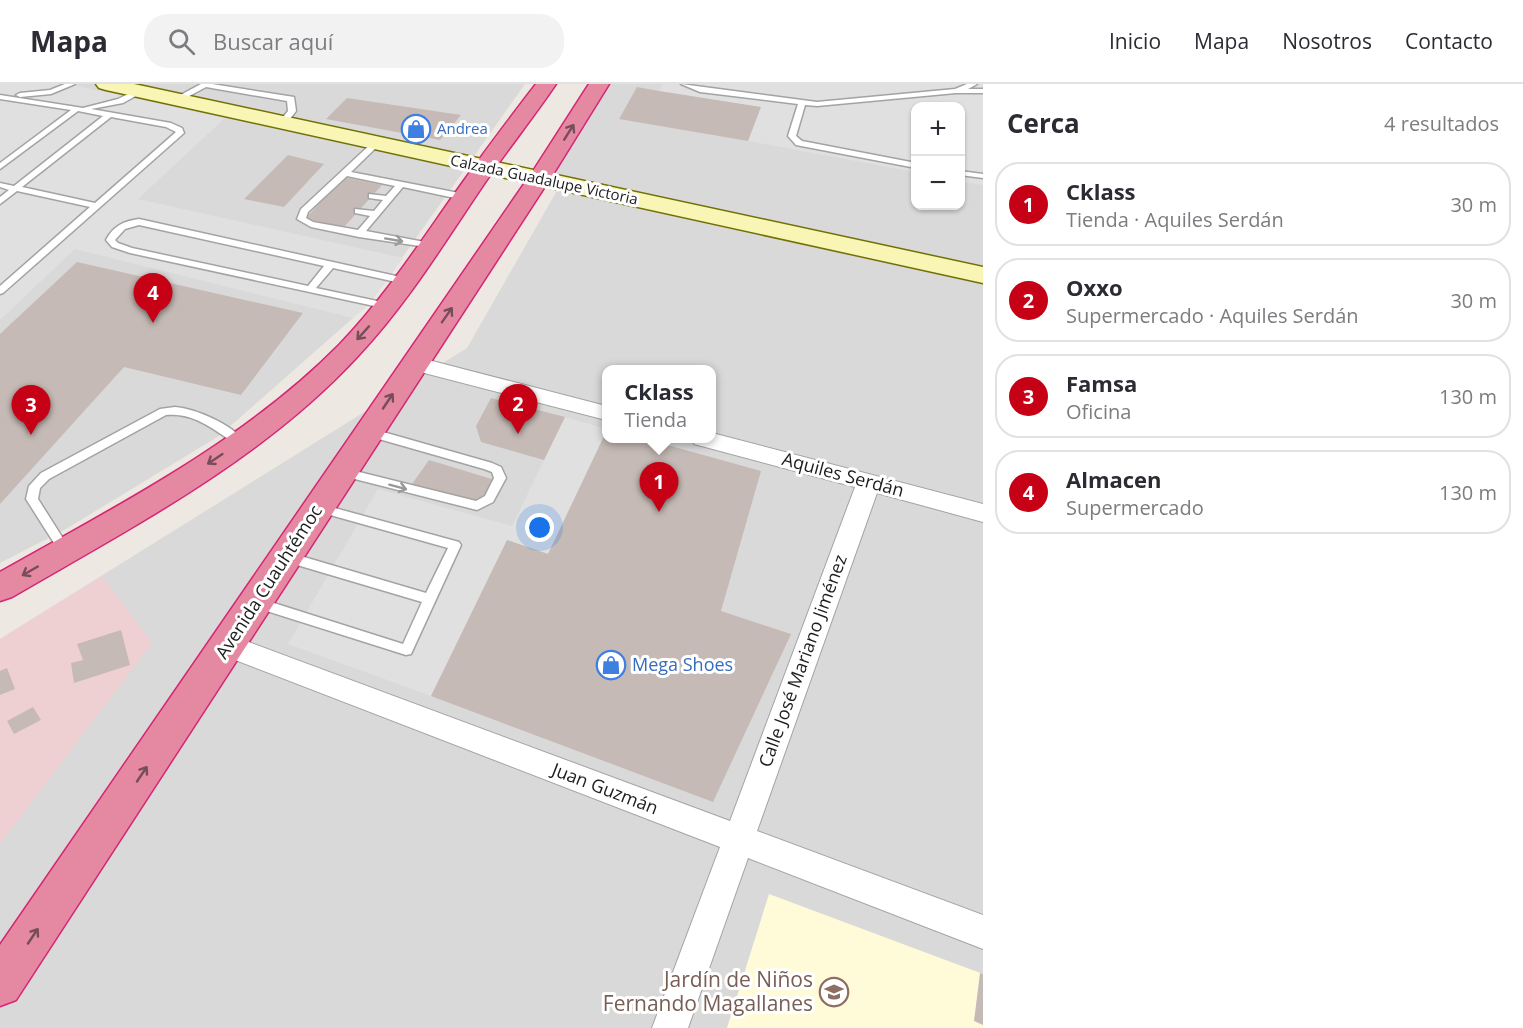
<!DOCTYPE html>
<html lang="es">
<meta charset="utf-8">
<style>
body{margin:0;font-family:"Open Sans",sans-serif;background:#f2f2f3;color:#2b2b33}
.controls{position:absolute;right:18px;top:18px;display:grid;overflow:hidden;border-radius:12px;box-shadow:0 2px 4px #0004}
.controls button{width:54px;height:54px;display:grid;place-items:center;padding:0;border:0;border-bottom:2px solid #e1e1e2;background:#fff;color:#2b2b33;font:30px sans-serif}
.you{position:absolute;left:540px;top:444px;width:21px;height:21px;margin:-15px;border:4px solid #fff;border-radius:50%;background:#1a73e8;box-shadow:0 0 0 9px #1a73e833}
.badge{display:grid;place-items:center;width:39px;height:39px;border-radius:50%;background:#c60116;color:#fff;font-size:20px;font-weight:700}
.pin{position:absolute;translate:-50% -50px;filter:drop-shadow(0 2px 3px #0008)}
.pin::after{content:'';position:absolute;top:32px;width:21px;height:18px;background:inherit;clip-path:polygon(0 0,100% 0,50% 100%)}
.popup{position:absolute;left:602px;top:281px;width:114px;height:78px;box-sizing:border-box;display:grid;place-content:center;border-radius:12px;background:#fff;filter:drop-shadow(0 2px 4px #0005);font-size:20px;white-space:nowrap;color:#7c7c81}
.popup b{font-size:22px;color:#2b2b33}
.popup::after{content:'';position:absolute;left:50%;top:100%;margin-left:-12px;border:12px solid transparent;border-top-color:#fff}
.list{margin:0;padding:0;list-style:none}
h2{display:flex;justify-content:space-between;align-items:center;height:78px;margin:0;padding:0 24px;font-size:26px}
h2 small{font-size:20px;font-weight:400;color:#7c7c81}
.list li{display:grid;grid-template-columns:39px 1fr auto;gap:18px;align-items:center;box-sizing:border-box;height:84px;margin:0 12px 12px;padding:0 12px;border:2px solid #e1e1e2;border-radius:24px}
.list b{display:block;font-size:22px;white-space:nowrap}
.list p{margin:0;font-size:20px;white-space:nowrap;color:#7c7c81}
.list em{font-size:20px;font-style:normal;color:#7c7c81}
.icon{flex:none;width:33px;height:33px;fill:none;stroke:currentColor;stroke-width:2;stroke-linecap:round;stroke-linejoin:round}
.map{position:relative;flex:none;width:983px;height:944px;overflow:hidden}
header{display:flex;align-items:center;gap:36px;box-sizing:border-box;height:84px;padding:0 30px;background:#fff;border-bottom:2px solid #e1e1e2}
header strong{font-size:28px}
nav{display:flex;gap:33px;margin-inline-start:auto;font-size:21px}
.search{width:420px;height:54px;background:#f2f2f3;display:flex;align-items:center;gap:15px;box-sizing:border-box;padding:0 21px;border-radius:24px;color:#7c7c81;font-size:22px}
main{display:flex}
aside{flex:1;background:#fff}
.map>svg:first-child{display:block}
</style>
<header>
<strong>Mapa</strong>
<div class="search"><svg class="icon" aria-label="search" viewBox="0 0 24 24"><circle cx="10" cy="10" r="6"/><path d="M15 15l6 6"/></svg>Buscar aquí</div>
<nav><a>Inicio</a><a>Mapa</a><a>Nosotros</a><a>Contacto</a></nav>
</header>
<main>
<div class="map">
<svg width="983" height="944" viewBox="0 0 983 944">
<rect width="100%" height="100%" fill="#ede8e1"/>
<!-- residential -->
<path fill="#dad9d9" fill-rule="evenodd" d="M0 0H525L370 219 219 352 66 445 0 479Z
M599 0H983V192L538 95ZM916 22H960V122H916Z
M558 105 983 198V944H0V555L467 264ZM606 286H712V354H606Z"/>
<!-- commercial -->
<path fill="#efd0d2" d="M102 492 152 559 0 760V555Z"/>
<!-- education -->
<path fill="#fffbd9" d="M769 810 983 890V944H727Z"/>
<!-- parking -->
<path fill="#e0e0e0" d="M0 0H68L225 34 138 115 403 174 370 219 353 234 75 165 0 236Z
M663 0H983V101L961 97 960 22H916L915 88 748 57 760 23 659 7Z
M565 333 606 345V348L548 470 507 457 431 612 288 560 378 405 512 442Z"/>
<!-- building -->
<path fill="#c5bab5" d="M637 3 659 7 761 23 748 57 619 35Z
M347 14 461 31 440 56 326 35Z
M288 71 324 80 284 123 244 115Z
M343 93 382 101 344 143 305 135Z
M77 178 303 229 241 311 124 283 0 420V250Z
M491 314 565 333 544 376 481 358 476 342Z
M606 348V354H642L761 387 721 527 791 550 713 718 431 612 507 456 548 470Z
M429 376 495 396 480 420 412 400Z
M121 546 130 581 74 599 71 579 83 576 77 560Z
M7 584 15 605 0 611V587Z
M33 623 41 636 14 650 7 637Z
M980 889 983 890V941L974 937Z"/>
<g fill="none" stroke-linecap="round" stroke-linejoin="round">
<!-- lane casing -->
<g stroke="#a3a3a3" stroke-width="3">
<path id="lane" d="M65 0H75L51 10 20 13 16 11 20 9 50 6Z
M201 0H212L294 13 296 27 286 40H280L279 38 288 27 287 17 206 3 180 17 173 15Z
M681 0 817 18 955 5 967 0H977L968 5H983V9H956L817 22 805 21 796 52 802 57 916 79V84L796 61 788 52 798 20 700 8Z
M138 5 142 7 141 9 123 19 91 25 171 39 182 44 184 49 3 209 0 210V202L90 123 17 107 0 120V113L9 106 0 103V99L14 102 103 32 78 27 0 85V79L71 26 0 15V11L83 24 118 15ZM111 33 166 43 176 48 95 119 22 103Z
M374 57 381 59 351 88 464 110 468 113 464 116 403 103 366 147 430 159 433 160V164L359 153 311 143 297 135 301 125ZM347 92 395 102 386 112 369 110V114L383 116 374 127 355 125V129L370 132 358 146 313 138 306 134 308 128Z
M960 87 983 90V94L960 91Z
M139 135 405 194 410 197 405 200 333 184 316 204 391 220V224L388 225 130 169 112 163 106 156C113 142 124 137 139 135ZM139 141 324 182 308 202 132 164 118 159 115 156 125 145Z
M175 323C197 325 230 340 245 357L244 360H236C214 346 194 328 166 331L49 395 40 404 38 415 71 467 69 470H61L26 415 29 402 41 389 160 325Z
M369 344 492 379 501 383 506 394 493 418 477 426 339 391 337 388 339 385 343 384 476 417 485 412 494 394 492 388 484 385 365 351 364 348Z
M320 420 459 458 461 461 411 570 406 571 254 523 252 519 254 515 258 514 403 560 422 518 287 478 283 476 281 473 283 470 287 468 426 509 448 464 316 427 314 424Z"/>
</g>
<!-- street casing -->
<g stroke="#a3a3a3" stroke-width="2">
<path id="street" d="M413 272 606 322V336L405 284 402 279 405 274Z
M712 349 983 420V438L877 409 757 747 983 831V865L748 774 688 944H652L720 763 217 569 213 561 217 553 227 550 730 737 855 403 694 360 691 354H712Z"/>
</g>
<!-- secondary casing -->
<g stroke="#707005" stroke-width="3">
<path id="secondary" d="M96 0H134L983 183V199L106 6 99 4Z"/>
</g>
<!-- highway casing -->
<g stroke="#d52574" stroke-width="3">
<path id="highway" d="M536 0H556C533 34 507 66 484 100 444 159 407 220 358 272 262 376 132 443 12 513L0 517V488C117 422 243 358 339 261 389 209 426 149 468 91 490 60 513 30 536 0Z
M589 0H609L557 84 16 916 0 922V861L535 84Z"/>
</g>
<!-- lane -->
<use href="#lane" fill="#fff" fill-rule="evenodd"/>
<!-- street -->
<use href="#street" fill="#fff" fill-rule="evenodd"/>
<!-- secondary -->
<use href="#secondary" fill="#f9f5b4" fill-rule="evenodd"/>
<!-- highway -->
<use href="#highway" fill="#e589a3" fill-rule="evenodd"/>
</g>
<!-- one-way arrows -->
<defs><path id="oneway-shaft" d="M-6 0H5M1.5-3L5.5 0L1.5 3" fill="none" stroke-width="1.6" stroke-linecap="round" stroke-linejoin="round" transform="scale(1.5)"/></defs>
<g stroke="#764d59">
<use href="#oneway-shaft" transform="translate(569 48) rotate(-58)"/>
<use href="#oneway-shaft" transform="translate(447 231) rotate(-55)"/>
<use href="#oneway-shaft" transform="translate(363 249) rotate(132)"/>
<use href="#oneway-shaft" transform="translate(388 317) rotate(-56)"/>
<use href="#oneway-shaft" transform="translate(215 375) rotate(146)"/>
<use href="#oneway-shaft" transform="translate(30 487) rotate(150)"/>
<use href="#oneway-shaft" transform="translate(142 690) rotate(-56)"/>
<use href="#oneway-shaft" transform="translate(33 852) rotate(-56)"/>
</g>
<g stroke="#999">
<use href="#oneway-shaft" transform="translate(394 156) rotate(10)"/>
<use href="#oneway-shaft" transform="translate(398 403) rotate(15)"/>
</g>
<!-- icons -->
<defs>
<g id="shop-ring" transform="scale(1.5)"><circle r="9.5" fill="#fff" stroke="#3f7fe0" stroke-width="1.5"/><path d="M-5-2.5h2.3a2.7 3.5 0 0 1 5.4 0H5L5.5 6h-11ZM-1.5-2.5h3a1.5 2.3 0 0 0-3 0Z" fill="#3f7fe0"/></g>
<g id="school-ring" transform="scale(1.5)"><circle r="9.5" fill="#fff" stroke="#8d6e63" stroke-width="1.5"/><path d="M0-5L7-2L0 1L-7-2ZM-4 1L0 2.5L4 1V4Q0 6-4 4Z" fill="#8d6e63"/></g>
</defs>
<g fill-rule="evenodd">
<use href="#shop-ring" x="416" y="45"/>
<use href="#shop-ring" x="611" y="581"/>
<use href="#school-ring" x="834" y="908"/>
</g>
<g text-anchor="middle" stroke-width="6" stroke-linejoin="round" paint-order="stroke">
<!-- far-shop labels -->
<g font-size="15" fill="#366cbe" stroke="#fff" text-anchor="start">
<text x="437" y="50">Andrea</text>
</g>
<!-- far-street labels -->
<g font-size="15" fill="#1c1c1c" stroke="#fff">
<text transform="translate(544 96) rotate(12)" y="5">Calzada Guadalupe Victoria</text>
</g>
<!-- street labels -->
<g font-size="18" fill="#1c1c1c" stroke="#fff">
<text transform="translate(843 391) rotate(15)" y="6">Aquiles Serdán</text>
<text transform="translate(269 498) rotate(-57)" y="6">Avenida Cuauhtémoc</text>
<text transform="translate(803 577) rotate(-70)" y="6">Calle José Mariano Jiménez</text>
<text transform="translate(605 705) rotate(21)" y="6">Juan Guzmán</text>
</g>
<!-- shop labels -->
<g font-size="18" fill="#366cbe" stroke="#fff" text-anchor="start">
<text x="632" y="587">Mega Shoes</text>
</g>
<!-- near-education labels -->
<g font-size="21" fill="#785e54" stroke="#fff" text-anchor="end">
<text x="813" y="903">Jardín de Niños<tspan x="813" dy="24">Fernando Magallanes</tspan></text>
</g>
</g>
</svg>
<div class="controls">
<button>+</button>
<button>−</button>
</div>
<div class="you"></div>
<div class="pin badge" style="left:659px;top:428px">1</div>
<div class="popup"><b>Cklass</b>Tienda</div>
<div class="pin badge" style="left:518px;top:350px">2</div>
<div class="pin badge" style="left:31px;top:351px">3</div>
<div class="pin badge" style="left:153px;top:239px">4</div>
</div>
<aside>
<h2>Cerca<small>4 resultados</small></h2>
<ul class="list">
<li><span class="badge">1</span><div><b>Cklass</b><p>Tienda · Aquiles Serdán</p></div><em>30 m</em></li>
<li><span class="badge">2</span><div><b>Oxxo</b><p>Supermercado · Aquiles Serdán</p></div><em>30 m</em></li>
<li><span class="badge">3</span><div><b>Famsa</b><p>Oficina</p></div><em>130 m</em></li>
<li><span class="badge">4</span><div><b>Almacen</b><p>Supermercado</p></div><em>130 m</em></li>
</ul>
</aside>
</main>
